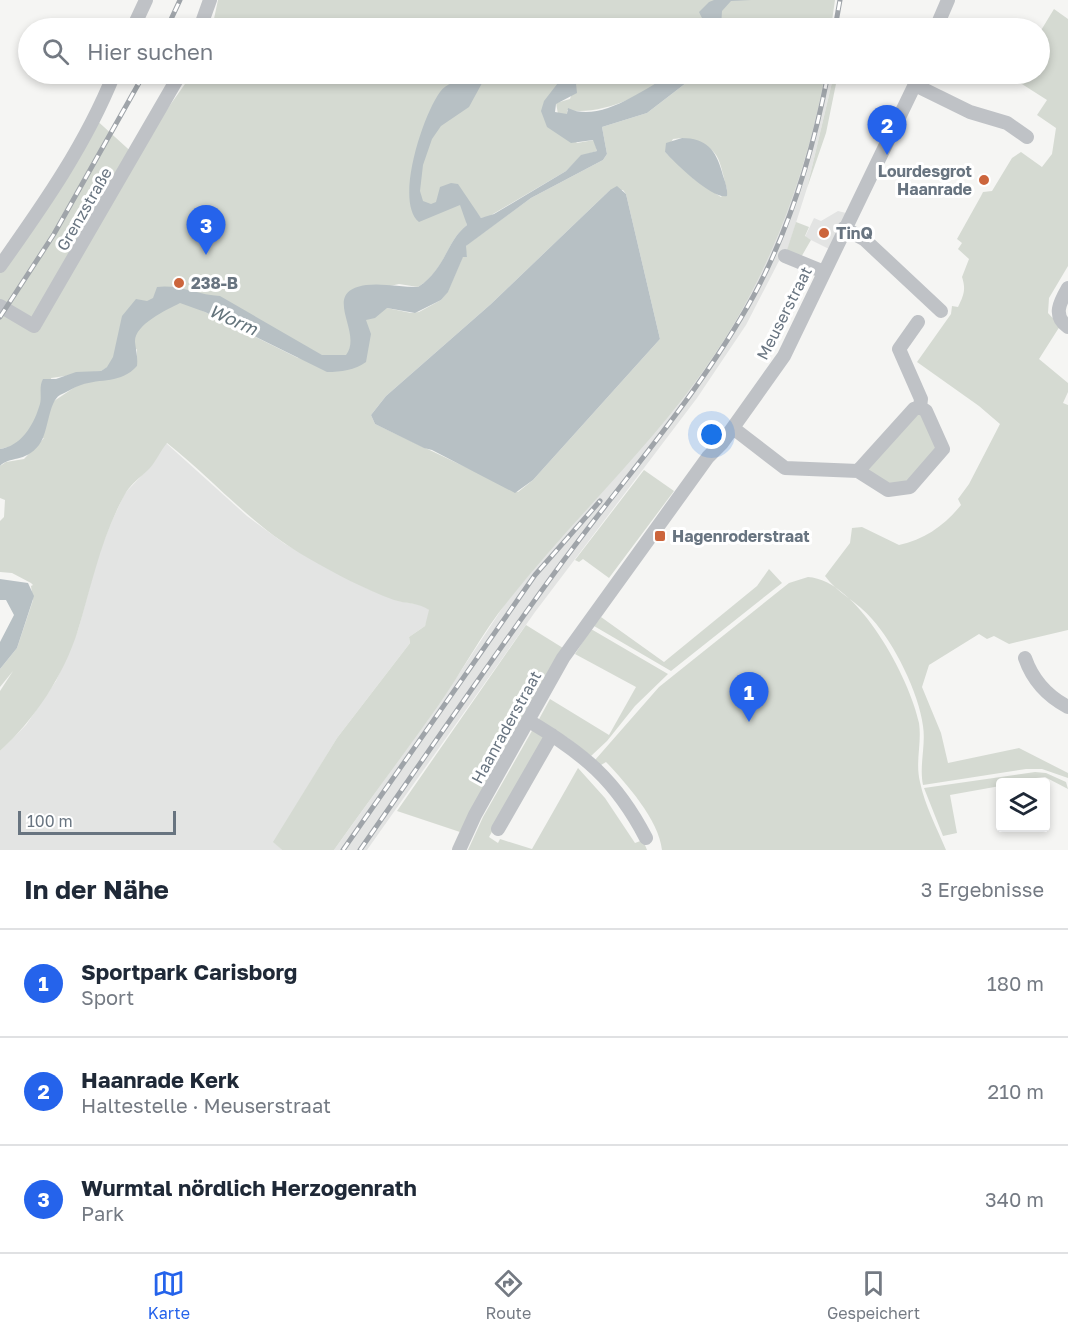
<!DOCTYPE html>
<html lang="de">
<meta charset="utf-8">
<style>
body{margin:0;font-family:"Golos Text",sans-serif;background:#f6f6f7;color:#1f2937}
.controls{position:absolute;right:18px;bottom:18px;display:grid;overflow:hidden;border-radius:6px;box-shadow:0 3px 9px #0003}
.controls button{width:54px;height:54px;display:grid;place-items:center;padding:0;border:0;border-bottom:2px solid #e0e1e3;background:#fff;color:#1f2937;font:30px sans-serif}
.scale{position:absolute;left:18px;bottom:15px;width:158px;box-sizing:border-box;padding-left:6px;border:3px solid #687480;border-top:0;font-size:16px;line-height:21px;white-space:nowrap;color:#687480;-webkit-text-stroke:4px #fff;paint-order:stroke}
.you{position:absolute;left:712px;top:435px;width:21px;height:21px;margin:-15px;border:4px solid #fff;border-radius:50%;background:#1a73e8;box-shadow:0 0 0 9px #1a73e833}
.badge{display:grid;place-items:center;width:39px;height:39px;border-radius:50%;background:#2563eb;color:#fff;font-size:20px;font-weight:700}
.pin{position:absolute;translate:-50% -50px;filter:drop-shadow(0 2px 3px #0008)}
.pin::after{content:'';position:absolute;top:32px;width:21px;height:18px;background:inherit;clip-path:polygon(0 0,100% 0,50% 100%)}
.list{margin:0;padding:0;list-style:none}
h2{display:flex;justify-content:space-between;align-items:center;height:78px;margin:0;padding:0 24px;font-size:26px}
h2 small{font-size:20px;font-weight:400;color:#747a83}
.list li{display:grid;grid-template-columns:39px 1fr auto;gap:18px;align-items:center;box-sizing:border-box;height:108px;padding:0 24px;border-top:2px solid #e0e1e3}
.list b{display:block;font-size:22px;white-space:nowrap}
.list p{margin:0;font-size:20px;white-space:nowrap;color:#747a83}
.list em{font-size:20px;font-style:normal;color:#747a83}
.icon{flex:none;width:33px;height:33px;fill:none;stroke:currentColor;stroke-width:2;stroke-linecap:round;stroke-linejoin:round}
.map{position:relative;flex:none;width:1068px;height:850px;overflow:hidden}
.search{position:absolute;background:#fff;box-shadow:0 3px 9px #0003;left:18px;right:18px;top:18px;height:66px;display:flex;align-items:center;gap:15px;box-sizing:border-box;padding:0 21px;border-radius:33px;color:#747a83;font-size:22px}
.sheet{height:402px;background:#fff}
nav{display:flex;justify-content:space-around;align-items:center;box-sizing:border-box;height:84px;border-top:2px solid #e0e1e3;background:#fff;font-size:16px;color:#747a83}
nav a{display:grid;justify-items:center;gap:3px}
nav .on{color:#2563eb}
.map>svg:first-child{display:block}
</style>
<div class="map">
<svg width="1068" height="850" viewBox="0 0 1068 850">
<rect width="100%" height="100%" fill="#f5f5f3"/>
<!-- built -->
<path fill="#e3e4e3" d="M825 74H834L807 188 788 248 784 258 781 257 746 325 697 398 535 612 367 850H334L439 704 505 604 553 544 653 434 715 354 753 288 787 211 804 162Z
M838 211 846 213 829 249 805 237 814 218 821 221Z
M166 443 247 516 285 544 366 588 398 601 423 605 429 610V616L425 626 409 637 410 643 337 738 274 842 282 850H0V751L26 725 56 681 78 630 99 553 111 523 125 493 148 469Z"/>
<!-- green -->
<path fill="#d5dad2" fill-rule="evenodd" d="M218 0H835L831 28H212Z
M1054 9 1068 19V266L1049 298 1048 313 1060 326 1039 359 1068 383V392L1063 403 1068 405V630L1009 644 994 636 987 639 979 634 929 665 922 687 941 733 948 763 1019 748 1068 773V778L1042 769H1026L923 785C919 765 926 746 923 726 919 693 894 643 872 619 859 603 836 592 825 576L850 543 852 528 862 527 899 545C924 540 945 525 961 505L958 499 969 484 1000 424 979 406 917 362 951 314 952 306 958 307C964 295 966 289 962 277L969 259 958 249 962 243 957 239 981 196 983 192 992 191 1012 158 1021 152 1042 167 1052 154 1056 128 1037 115 1047 100 1011 77 1013 74H1040V32Z
M192 74 561 75V79L543 107 577 143 594 140 597 151 581 156 566 171 488 217 481 218 465 198 463 208 467 225C446 241 446 270 418 287L399 284 390 286 387 308 411 313 419 312 441 300 448 291 463 256 467 257 465 247 468 244 531 198 603 160 607 154 602 127 647 113 686 83 693 74H825C807 173 771 270 715 354 655 444 574 517 508 601 481 634 462 672 438 706 404 754 368 802 334 850H282L273 842 337 738 410 643 409 637 425 626 429 610C418 602 406 604 394 600 364 589 336 574 308 558 254 528 215 481 167 443 160 451 156 462 149 469 140 478 129 485 124 496 101 538 92 584 78 630 64 675 35 719 0 751V691L13 671 0 687V669L17 648 33 600 31 586 33 585 31 583 12 573 0 572V521L4 517 5 500 0 498V466L6 462 24 459 44 438 0 449V261L93 117 137 157 156 125ZM682 138C720 149 717 151 727 189L721 197 694 179 665 152 673 139ZM610 190H623L626 194 660 339 533 480 518 492 375 424 371 415 386 396 491 304ZM201 310 263 322 332 362 298 358ZM137 349V366L78 385 54 401 51 378 101 371Z
M575 74H672C645 95 601 116 567 110L568 114H558L556 103 570 99 577 78Z
M834 74H838L826 133 807 188Z
M796 222 809 227 805 236 811 240 800 259 786 253Z
M922 414 939 445 911 482 891 487 868 473V469L916 415Z
M644 470 674 491 609 578 583 559 579 562 575 560Z
M769 569 782 583 671 671 594 626 601 617 664 662 757 586Z
M808 577C858 580 910 679 919 723 922 743 915 762 920 782 925 806 937 828 946 850H662C659 820 626 783 606 762L601 765 595 760 659 687 789 583Z
M526 625 563 648 460 832 397 811Z
M591 629 668 674 635 706 607 741 591 756 568 738 538 721 550 699 609 735 636 687 575 654Z
M533 729 543 735 544 741 489 837 498 843 500 839 532 849 578 768 605 798 635 843 643 840 647 850H468L483 817Z
M1035 772 1046 773 1066 782 1068 789 1045 777 1000 782V786L950 795 957 833 943 836 924 788Z"/>
<!-- water -->
<path fill="#b7c0c4" d="M714 0H751L731 1 722 11 721 28H703L704 22 699 12 709 2Z
M466 74H487L469 107 441 126 432 139 423 165 420 191 423 201 431 204 436 202 440 187 451 183 458 184 481 218 494 214 566 171 581 155 597 151 593 140 571 143 547 127 541 111 544 101 561 79 559 74H575L577 93 556 104 555 112 567 114 568 108C599 124 644 89 670 75 676 72 687 73 693 74L686 83 647 113 602 127 607 154 603 160 531 198 466 246 467 257H463L448 292 441 300 415 313 387 308 375 318 366 320 371 334 366 362C355 370 341 372 327 372L205 312 180 303C166 310 134 325 135 342 136 351 138 357 137 366 121 384 101 378 81 385 74 387 67 392 60 395 48 402 49 432 39 445 25 463 9 456 0 466V449C21 446 33 426 39 407 43 398 38 388 43 379H56L76 372 101 371 107 367 113 357 122 316 136 299 147 301 153 298 157 287C178 284 198 295 220 296L322 355H346C364 332 319 292 366 285 383 283 400 287 418 287 446 269 446 241 467 225L460 205 419 222C394 202 423 115 440 92 446 83 458 82 466 74Z
M682 138C706 138 716 150 722 172 724 180 728 187 727 196 713 200 676 164 665 152L666 143Z
M617 186 626 194 660 339 533 480 515 493 432 450 424 448 375 424 371 415 386 396 491 304 610 190Z
M0 579 28 583 34 596 17 648 0 669V642L14 615 6 600H0Z"/>
<g fill="none" stroke-linecap="round" stroke-linejoin="round">
<!-- minor -->
<path stroke="#bfc2c6" stroke-width="14" d="M133 28 146 0
M200 28 210 0
M936 28 948 0
M915 85 970 112 1007 123 1027 137
M844 228 864 239 941 311
M785 256 824 272
M0 266C44 204 86 144 114 74
M1068 288C1060 302 1052 316 1068 327
M0 306 34 326 180 74
M918 322 899 349 921 399 920 407
M733 428 785 468 858 471 888 490 910 487 943 449 926 411 920 407
M858 471 914 409 920 407
M1025 658C1033 681 1047 696 1068 707
M529 721C583 753 616 780 646 838
M498 829 552 735
M459 850 475 815 563 658 708 457 722 443 784 356 920 74"/>
<!-- rail casing -->
<g stroke="#9fa4a9" stroke-width="5">
<path id="rail" d="M167 28 180 0
M835 28 840 0
M0 317 54 234 144 74
M343 850 535 575 600 501
M360 850C427 754 492 658 561 564 626 476 701 392 754 295 791 226 813 151 828 74"/>
</g>
<!-- rail -->
<use href="#rail" stroke="#fff" stroke-width="3" stroke-dasharray="9" stroke-linecap="butt"/>
</g>
<!-- markers -->
<g fill="#cc653c" stroke="#fff" stroke-width="2">
<circle cx="984" cy="180" r="6"/>
<circle cx="824" cy="233" r="6"/>
<circle cx="179" cy="283" r="6"/>
<rect x="654" y="530" width="12" height="12" rx="3"/>
</g>
<g text-anchor="middle" stroke-width="6" stroke-linejoin="round" paint-order="stroke">
<!-- poi labels -->
<g font-size="16" font-weight="bold" fill="#687480" stroke="#fff" text-anchor="start">
<text x="972" y="177" text-anchor="end">Lourdesgrot<tspan x="972" dy="18">Haanrade</tspan></text>
<text x="836" y="239">TinQ</text>
<text x="191" y="289">238-B</text>
<text x="672" y="542">Hagenroderstraat</text>
</g>
<!-- street labels -->
<g font-size="16" fill="#687480" stroke="#fff">
<text transform="translate(84 209) rotate(-60)" y="6">Grenzstraße</text>
<text transform="translate(784 313) rotate(-63)" y="6">Meuserstraat</text>
<text transform="translate(506 727) rotate(-61)" y="6">Haanraderstraat</text>
</g>
<!-- water labels -->
<g font-size="18" font-style="italic" fill="#64747c" stroke="#fff">
<text transform="translate(233 320) rotate(24)" y="6">Worm</text>
</g>
</g>
</svg>
<div class="controls">
<button><svg class="icon" aria-label="layers" viewBox="0 0 24 24"><path d="M12 4l9 5-9 5-9-5zM3 14l9 5 9-5"/></svg></button>
</div>
<div class="scale">100 m</div>
<div class="you"></div>
<div class="pin badge" style="left:749px;top:722px">1</div>
<div class="pin badge" style="left:887px;top:155px">2</div>
<div class="pin badge" style="left:206px;top:255px">3</div>
<div class="search"><svg class="icon" aria-label="search" viewBox="0 0 24 24"><circle cx="10" cy="10" r="6"/><path d="M15 15l6 6"/></svg>Hier suchen</div>
</div>
<section class="sheet">
<h2>In der Nähe<small>3 Ergebnisse</small></h2>
<ul class="list">
<li><span class="badge">1</span><div><b>Sportpark Carisborg</b><p>Sport</p></div><em>180 m</em></li>
<li><span class="badge">2</span><div><b>Haanrade Kerk</b><p>Haltestelle · Meuserstraat</p></div><em>210 m</em></li>
<li><span class="badge">3</span><div><b>Wurmtal nördlich Herzogenrath</b><p>Park</p></div><em>340 m</em></li>
</ul>
</section>
<nav>
<a class="on"><svg class="icon" aria-label="map" viewBox="0 0 24 24"><path d="M3 6l6-2 6 2 6-2v14l-6 2-6-2-6 2zM9 4v14M15 6v14"/></svg>Karte</a>
<a><svg class="icon" aria-label="directions" viewBox="0 0 24 24"><path d="M12 3l9 9-9 9-9-9zM9 14v-3h6M13 9l2 2-2 2"/></svg>Route</a>
<a><svg class="icon" aria-label="saved" viewBox="0 0 24 24"><path d="M7 4h10v16l-5-4-5 4z"/></svg>Gespeichert</a>
</nav>
